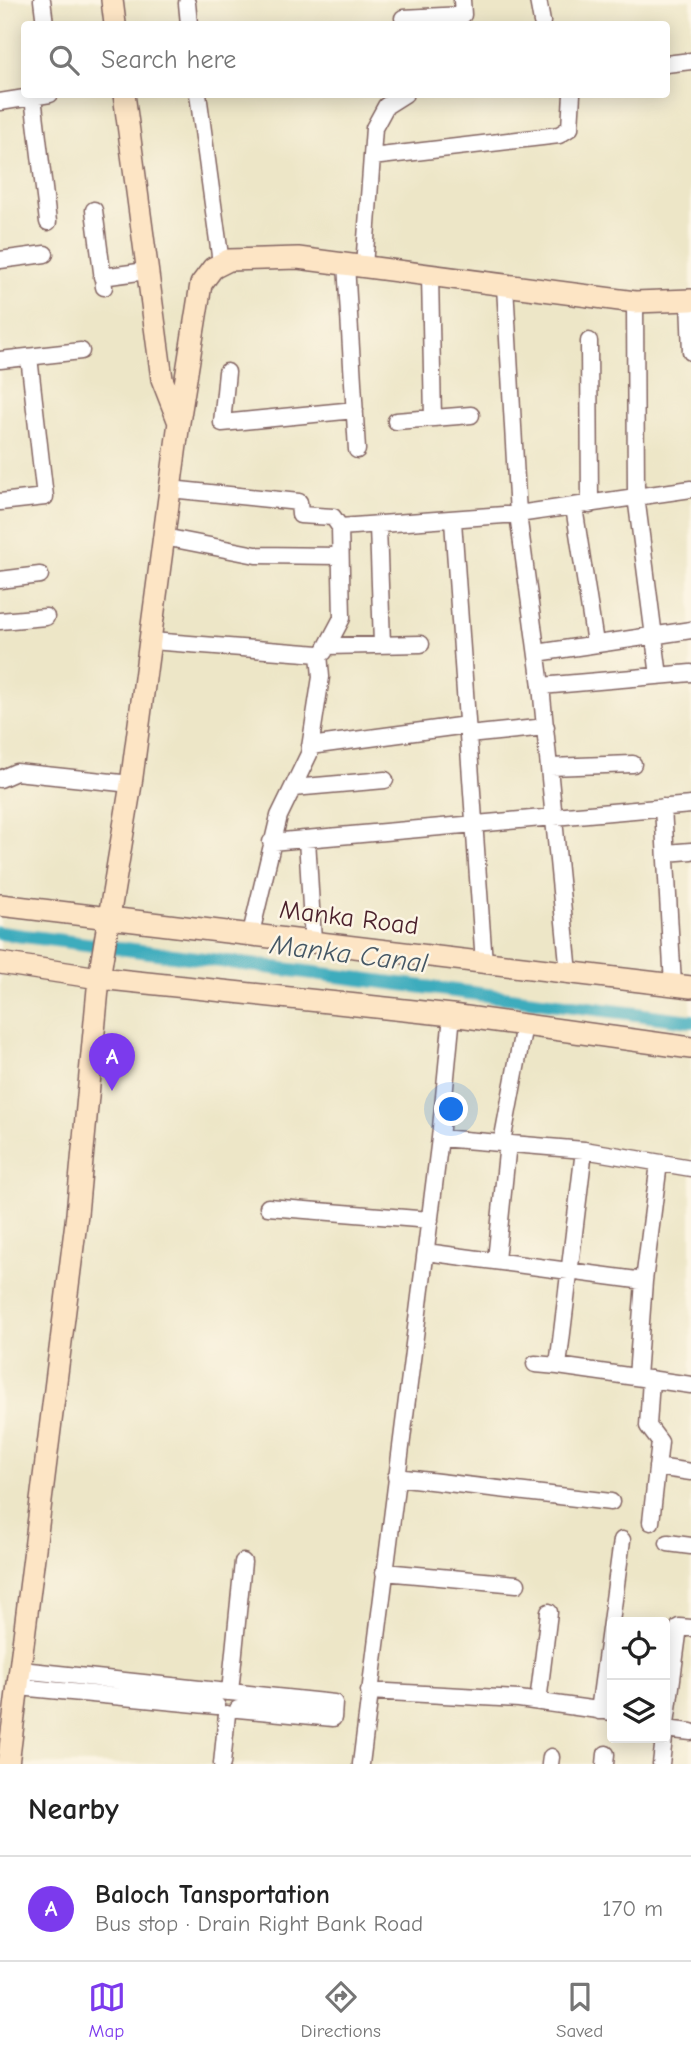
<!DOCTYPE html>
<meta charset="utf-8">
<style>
body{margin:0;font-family:"Comic Neue",sans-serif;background:#f6f6f6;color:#222}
.controls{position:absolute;right:21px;bottom:21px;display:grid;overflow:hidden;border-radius:7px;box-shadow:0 4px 18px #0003}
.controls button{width:63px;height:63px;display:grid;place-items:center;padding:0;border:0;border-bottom:2px solid #e0e0e0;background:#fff;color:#222;font:35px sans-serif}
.you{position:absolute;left:452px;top:1110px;width:24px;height:24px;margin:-18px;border:5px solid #fff;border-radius:50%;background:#1a73e8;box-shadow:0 0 0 10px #1a73e833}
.badge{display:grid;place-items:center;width:46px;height:46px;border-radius:50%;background:#7c3aed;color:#fff;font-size:23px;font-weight:700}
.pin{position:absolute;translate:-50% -58px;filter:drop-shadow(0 2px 4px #0008)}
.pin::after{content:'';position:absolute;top:37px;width:24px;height:21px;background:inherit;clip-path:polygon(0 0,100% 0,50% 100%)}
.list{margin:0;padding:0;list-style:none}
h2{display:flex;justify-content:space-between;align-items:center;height:91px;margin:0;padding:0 28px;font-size:30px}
h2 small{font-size:23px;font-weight:400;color:#767676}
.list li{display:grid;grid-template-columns:46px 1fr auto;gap:21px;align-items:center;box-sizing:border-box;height:105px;padding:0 28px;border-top:2px solid #e0e0e0}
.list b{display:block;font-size:26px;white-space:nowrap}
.list p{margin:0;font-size:23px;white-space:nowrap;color:#767676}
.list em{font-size:23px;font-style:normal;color:#767676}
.icon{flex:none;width:38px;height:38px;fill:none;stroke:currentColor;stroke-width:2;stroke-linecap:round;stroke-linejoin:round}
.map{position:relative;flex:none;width:691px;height:1764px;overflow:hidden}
.search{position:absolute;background:#fff;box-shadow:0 4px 18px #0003;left:21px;right:21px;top:21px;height:77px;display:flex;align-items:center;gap:18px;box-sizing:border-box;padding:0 24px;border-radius:7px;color:#767676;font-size:26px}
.sheet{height:196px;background:#fff}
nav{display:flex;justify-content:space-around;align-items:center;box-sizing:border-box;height:98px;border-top:2px solid #e0e0e0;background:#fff;font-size:19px;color:#767676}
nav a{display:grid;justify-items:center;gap:4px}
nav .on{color:#7c3aed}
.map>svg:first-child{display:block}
</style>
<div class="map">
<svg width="691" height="1764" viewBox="0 0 691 1764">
<rect width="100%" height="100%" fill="#fcf5e5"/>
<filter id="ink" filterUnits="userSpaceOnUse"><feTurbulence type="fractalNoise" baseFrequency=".0143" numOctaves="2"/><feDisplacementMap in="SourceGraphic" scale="14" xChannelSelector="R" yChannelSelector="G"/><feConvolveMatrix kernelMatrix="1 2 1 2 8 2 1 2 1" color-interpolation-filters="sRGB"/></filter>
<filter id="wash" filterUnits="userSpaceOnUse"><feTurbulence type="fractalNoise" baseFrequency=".00686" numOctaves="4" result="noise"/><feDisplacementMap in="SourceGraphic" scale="28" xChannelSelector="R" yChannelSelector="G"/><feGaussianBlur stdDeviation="1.57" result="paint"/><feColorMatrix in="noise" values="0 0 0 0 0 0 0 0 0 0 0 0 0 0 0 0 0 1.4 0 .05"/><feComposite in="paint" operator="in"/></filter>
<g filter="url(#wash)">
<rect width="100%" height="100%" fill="#ede6c7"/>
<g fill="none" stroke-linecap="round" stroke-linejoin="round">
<!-- canal -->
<path stroke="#3eacbd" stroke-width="14" d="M0 933 691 1021"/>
</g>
</g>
<g filter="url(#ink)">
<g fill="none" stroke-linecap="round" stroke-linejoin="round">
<!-- street casing -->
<g stroke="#836562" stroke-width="19">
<path id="street" d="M42 0 45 24
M538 0 542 22
M187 3 189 24
M403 18 463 15 462 0
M666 64 691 61
M198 94 221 263
M33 97 48 222
M0 102 50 94
M372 157 559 135 570 128 572 94
M94 210 104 287
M0 260 45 254
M346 264 357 450
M364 267 374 128 386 106 405 94
M430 276 433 418
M102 277 146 271
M505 286 518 514 541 686 569 973
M689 301 691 352
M635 302 636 496 659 676
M589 341 590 505
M0 360 81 351
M227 372 222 423 355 410
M396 421 471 415
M0 502 45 497 29 357
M574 507 595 643
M453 521 484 963
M378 526 382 644
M340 527 518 514 691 489
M164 537 256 555 339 556
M0 580 40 575
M0 621 46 617
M151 641 319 654 324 652 342 618 340 527 333 517 300 515 299 502 170 489
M327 646 421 644
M537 653 691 630
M541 686 691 673
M468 735 546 727
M310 746 467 725
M550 767 633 764
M0 779 16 772 131 784
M293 788 385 780
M663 807 673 985
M307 839 313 941
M271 842 691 805
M666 853 691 851
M251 933 279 816 309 754 321 677 319 654
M440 1138 584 1150 691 1168
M502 1142 524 1025
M584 1150 558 1366 691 1385
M268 1207 430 1220
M426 1252 644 1281
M496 1260 508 1143
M535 1364 558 1366
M637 1377 644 1281 659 1163
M651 1379 648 1426 660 1442 651 1522
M657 1467 691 1472
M396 1477 611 1502
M668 1543 691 1546
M384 1572 517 1584
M21 1670 228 1692
M19 1687 217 1706
M369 1691 519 1699 612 1712
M230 1692 334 1703 333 1718 238 1709
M230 1692 243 1562
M538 1702 549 1612
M599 1711 622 1540
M665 1729 691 1732
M665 1731 679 1627 691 1628
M222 1764 227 1714
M361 1764 440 1138 452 1015
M550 1764 551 1757
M605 1764 606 1754
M661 1764 664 1738"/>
</g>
<!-- secondary casing -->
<g stroke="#836562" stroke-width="24">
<path id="secondary" d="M112 0 115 24
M124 94 162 379 178 420
M0 905 691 987
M0 963 99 978 452 1015 691 1048
M8 1764 77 1214 99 978 131 784 179 422 201 284 213 268 229 260 298 258 635 302 691 300"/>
</g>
<!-- street -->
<use href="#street" stroke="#fff" stroke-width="16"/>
<!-- secondary -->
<use href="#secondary" stroke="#fde5c5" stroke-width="21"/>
</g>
</g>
<g text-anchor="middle" stroke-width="5" stroke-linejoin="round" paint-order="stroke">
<!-- street labels -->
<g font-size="26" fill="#4a1f2b" stroke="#fcf5e5">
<text transform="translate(349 917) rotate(7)" y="9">Manka Road</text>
</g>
<!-- water labels -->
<g font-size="28" font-style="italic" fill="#455765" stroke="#fcf5e5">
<text transform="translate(349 953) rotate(7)" y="10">Manka Canal</text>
</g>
</g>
</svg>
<div class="controls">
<button><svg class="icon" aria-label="locate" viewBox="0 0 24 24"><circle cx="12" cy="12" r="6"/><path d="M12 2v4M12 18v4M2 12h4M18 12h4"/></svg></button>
<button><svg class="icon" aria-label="layers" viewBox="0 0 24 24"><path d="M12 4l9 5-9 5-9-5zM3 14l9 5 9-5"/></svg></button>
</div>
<div class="you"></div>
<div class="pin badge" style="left:112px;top:1091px">A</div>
<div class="search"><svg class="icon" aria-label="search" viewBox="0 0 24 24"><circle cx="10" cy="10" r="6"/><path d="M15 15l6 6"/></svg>Search here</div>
</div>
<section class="sheet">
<h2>Nearby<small></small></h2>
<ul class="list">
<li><span class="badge">A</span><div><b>Baloch Tansportation</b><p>Bus stop · Drain Right Bank Road</p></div><em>170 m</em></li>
</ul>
</section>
<nav>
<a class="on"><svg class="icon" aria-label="map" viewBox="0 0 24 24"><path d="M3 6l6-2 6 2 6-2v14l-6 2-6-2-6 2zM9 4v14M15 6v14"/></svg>Map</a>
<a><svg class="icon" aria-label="directions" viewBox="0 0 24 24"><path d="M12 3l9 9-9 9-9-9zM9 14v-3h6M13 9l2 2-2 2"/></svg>Directions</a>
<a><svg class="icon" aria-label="saved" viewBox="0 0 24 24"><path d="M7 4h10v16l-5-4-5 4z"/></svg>Saved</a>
</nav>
